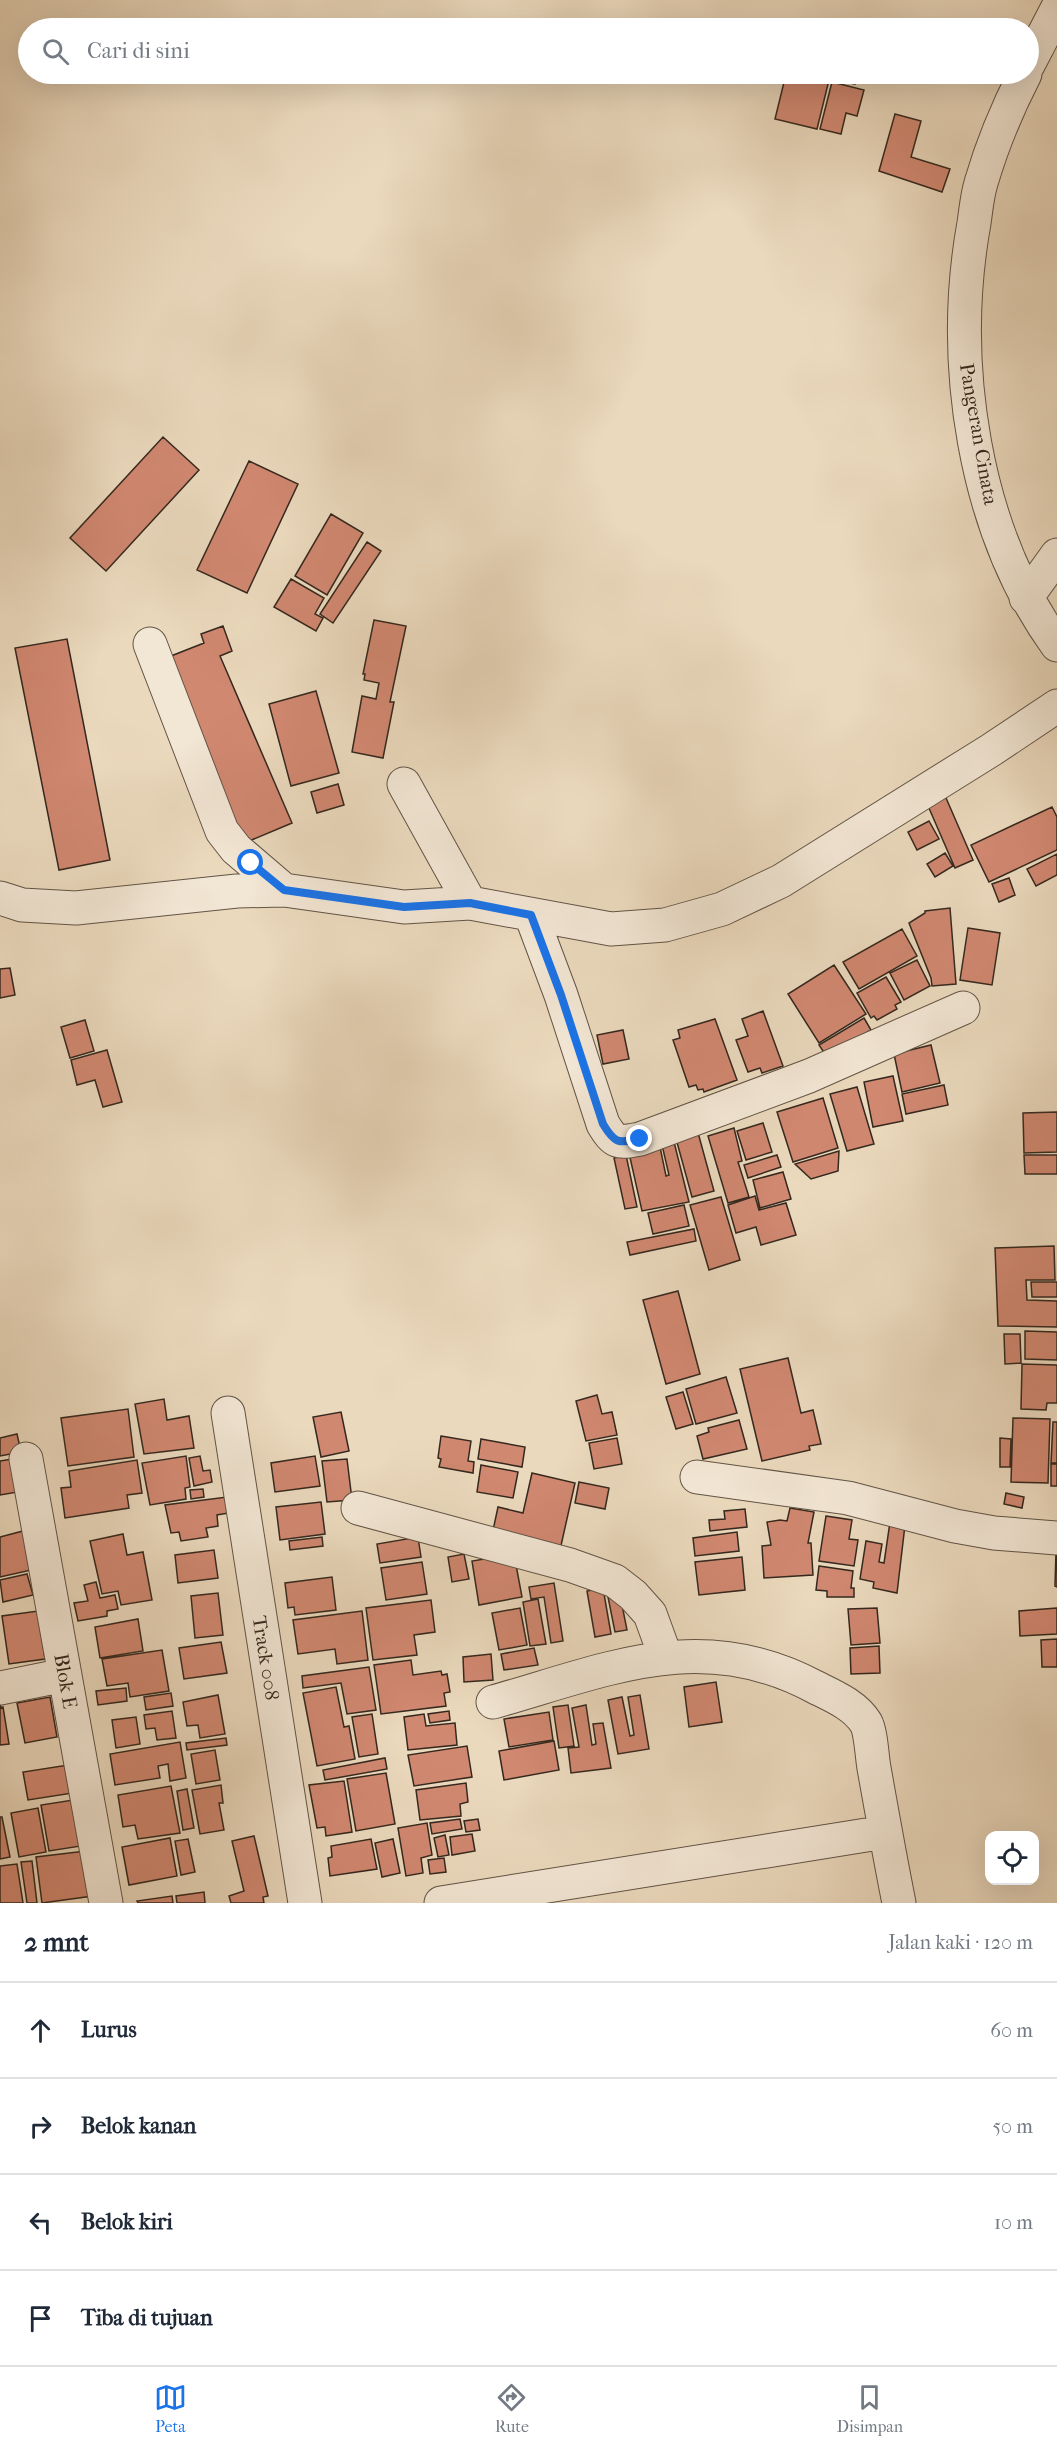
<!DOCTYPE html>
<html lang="id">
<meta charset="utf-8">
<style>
body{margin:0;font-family:"IM FELL French Canon",serif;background:#f6f6f7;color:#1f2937}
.controls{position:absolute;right:18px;bottom:18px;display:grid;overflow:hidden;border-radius:12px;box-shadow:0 6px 24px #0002}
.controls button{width:54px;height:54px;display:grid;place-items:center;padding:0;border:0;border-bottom:2px solid #e0e1e3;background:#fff;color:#1f2937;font:30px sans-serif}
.stop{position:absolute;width:18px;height:18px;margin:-14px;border:4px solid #1a73e8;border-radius:50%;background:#fff}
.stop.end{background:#1a73e8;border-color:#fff;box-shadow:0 2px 6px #0008}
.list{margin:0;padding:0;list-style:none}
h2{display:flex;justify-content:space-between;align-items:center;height:78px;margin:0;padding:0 24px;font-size:26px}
h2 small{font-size:20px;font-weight:400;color:#747a83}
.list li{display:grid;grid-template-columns:39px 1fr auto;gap:18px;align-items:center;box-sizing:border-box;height:96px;padding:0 24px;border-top:2px solid #e0e1e3}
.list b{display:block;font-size:22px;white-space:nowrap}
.list em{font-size:20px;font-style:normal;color:#747a83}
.icon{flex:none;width:33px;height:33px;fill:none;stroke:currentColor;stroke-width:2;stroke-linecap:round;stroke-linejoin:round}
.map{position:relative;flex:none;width:1057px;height:1903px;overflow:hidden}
.search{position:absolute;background:#fff;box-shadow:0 6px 24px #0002;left:18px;right:18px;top:18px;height:66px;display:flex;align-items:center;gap:15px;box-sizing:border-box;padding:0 21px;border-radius:33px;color:#747a83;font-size:22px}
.sheet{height:462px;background:#fff}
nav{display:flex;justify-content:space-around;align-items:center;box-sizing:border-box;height:84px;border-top:2px solid #e0e1e3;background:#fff;font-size:16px;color:#747a83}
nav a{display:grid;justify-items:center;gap:3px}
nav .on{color:#1a73e8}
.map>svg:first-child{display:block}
</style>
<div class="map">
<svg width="1057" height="1903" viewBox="0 0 1057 1903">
<rect width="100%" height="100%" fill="#ebd9bd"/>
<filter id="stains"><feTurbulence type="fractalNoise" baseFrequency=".00333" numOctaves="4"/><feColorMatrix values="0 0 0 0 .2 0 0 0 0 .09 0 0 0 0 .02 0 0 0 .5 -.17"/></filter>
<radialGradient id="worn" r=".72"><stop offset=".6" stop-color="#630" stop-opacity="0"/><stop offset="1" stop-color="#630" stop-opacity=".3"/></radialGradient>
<!-- building -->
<path fill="#d18871" stroke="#34281e" stroke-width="1.5" d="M786 74H803L829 80 817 129 775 119Z
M809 74H858L855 84Z
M832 82 864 90 857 116 846 113 841 134 820 129Z
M895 114 921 121 911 157 950 169 942 192 879 171Z
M163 437 199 470 106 571 70 538Z
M249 461 298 484 247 593 197 570Z
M331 514 363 533 327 595 295 576Z
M367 542 381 551 333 623 320 614Z
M291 579 324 598 315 614 323 618 316 631 274 607Z
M374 620 406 626 390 702H394L383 758 352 752 362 696 376 699 379 683 364 680 365 674H363Z
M223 626 232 651 220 656 292 823 242 844 171 656 204 643 201 634Z
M67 639 110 860 59 870 15 648Z
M316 691 339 773 291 786 269 704Z
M338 784 344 805 317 813 311 792Z
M943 791 973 860 955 868 925 799Z
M1052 807 1057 817V850L989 882 971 845Z
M929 821 939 839 917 850 908 832Z
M945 853 953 866 935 877 927 864Z
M1057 854V875L1036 886 1027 869Z
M1009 878 1015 895 999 902 992 884Z
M950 908 956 984 932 986 931 978 909 923 925 913V911Z
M968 928 1000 933 992 985 960 980Z
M902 929 917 956 859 989 843 962Z
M917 960 930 986 904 1000 890 973Z
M834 965 866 1014 819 1043 788 994Z
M10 968 15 995 0 998V969Z
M886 977 901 1002 895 1005 897 1009 877 1020 874 1016 871 1018 857 993Z
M763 1011 783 1066 762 1073 760 1068 748 1072 736 1040 748 1036 742 1019Z
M864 1018 871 1030 827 1057 819 1045Z
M715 1019 737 1080 704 1092 703 1089 698 1090 696 1085 689 1087 673 1040 680 1038 678 1030Z
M85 1020 94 1051 70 1058 61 1027Z
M623 1030 629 1059 603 1064 597 1035Z
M931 1045 940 1083 902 1092 894 1054Z
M107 1050 122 1102 103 1107 95 1080 77 1085 71 1060Z
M893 1076 903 1121 873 1127 864 1082Z
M944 1085 948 1105 906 1114 902 1094Z
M857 1087 874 1144 847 1151 830 1094Z
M823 1098 838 1148 793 1162 777 1112Z
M1057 1112V1152L1024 1153 1023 1113Z
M763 1123 772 1152 746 1160 737 1131Z
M734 1128 742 1161 738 1162 749 1197 728 1203 708 1136Z
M697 1129 714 1191 692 1197 675 1135Z
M674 1142 689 1202 642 1211 629 1153 660 1147 666 1176 669 1175 662 1145Z
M839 1151 838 1171 811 1179 795 1164Z
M626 1155 637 1207 625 1209 614 1158Z
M777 1155 781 1167 748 1178 744 1165Z
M1024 1155H1057V1174H1025Z
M783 1172 791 1199 760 1208 753 1180Z
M755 1196 759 1210 786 1203 796 1235 761 1245 756 1227 736 1233 728 1205Z
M721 1197 740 1260 709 1270 690 1205Z
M684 1205 689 1226 653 1234 648 1213Z
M694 1229 696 1241 630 1255 627 1242Z
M1054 1246 1055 1280H1026L1027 1300 1057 1301V1327L998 1326 995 1248Z
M1031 1282H1057V1297H1032Z
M678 1291 700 1374 666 1384 643 1300Z
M1025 1331 1057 1332V1360L1025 1359Z
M1004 1334H1020L1021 1363 1005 1364Z
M788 1358 801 1413 813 1410 821 1444 809 1446 810 1450 762 1461 740 1369Z
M1022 1364 1057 1365V1403H1047L1046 1410 1021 1409Z
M726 1377 737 1413 696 1424 686 1389Z
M683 1392 693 1424 676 1429 666 1397Z
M597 1395 602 1414 612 1412 617 1435 586 1441 576 1401Z
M164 1399 167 1420 189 1416 194 1448 144 1454 135 1404Z
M128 1409 134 1457 68 1466 61 1418Z
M341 1412 349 1451 321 1457 313 1417Z
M1013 1418 1050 1419 1048 1483 1011 1482Z
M739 1420 747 1449 703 1459 697 1436 709 1432 708 1428Z
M1053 1422H1057V1463H1051Z
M17 1434 21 1452 0 1456V1438Z
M441 1436 471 1441 468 1461 474 1462 473 1473 439 1467 441 1459 438 1458Z
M617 1438 622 1464 594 1469 589 1443Z
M1000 1438 1011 1439 1010 1467H1000Z
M481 1439 525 1447 522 1467 478 1459Z
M186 1456 190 1487 185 1488 186 1499 150 1505 142 1463Z
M200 1456 203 1471 210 1470 212 1482 194 1486 189 1458Z
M315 1456 320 1486 275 1492 271 1463Z
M12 1459 18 1492 0 1495V1461Z
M347 1459 352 1500 327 1502 322 1461Z
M137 1460 142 1493 127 1495 129 1508 65 1518 61 1488 71 1487 69 1471Z
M1051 1464H1057V1486H1051Z
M481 1465 518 1472 513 1498 477 1492Z
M532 1473 575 1483 560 1550 492 1535 498 1507 523 1513Z
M579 1482 609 1488 605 1509 575 1503Z
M203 1489 204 1497 191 1499 190 1490Z
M1006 1493 1024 1497 1022 1508 1004 1504Z
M227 1497 229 1513 217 1515 218 1526 206 1528 208 1537 181 1541 179 1532 171 1533 165 1505Z
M321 1502 325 1534 280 1540 276 1507Z
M790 1508 814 1512 808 1543H811L813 1575 764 1578 762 1546 771 1545 767 1522 780 1520 787 1521Z
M745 1509 747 1527 710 1531 709 1520 725 1519 724 1511Z
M826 1516 852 1520 849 1539 858 1540 854 1566 819 1561Z
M890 1522 905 1525 897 1593 873 1588 874 1582 860 1579 866 1541 882 1544 879 1562 884 1563Z
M23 1531 40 1568 0 1577V1537Z
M737 1532 739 1551 695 1556 693 1538Z
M123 1534 127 1555 143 1552 152 1600 121 1605 118 1591 102 1594 90 1541Z
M322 1537 323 1546 290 1550 289 1541Z
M418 1537 421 1557 380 1563 377 1544Z
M214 1550 218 1578 178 1583 175 1555Z
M1056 1551H1057V1587L1055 1586Z
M464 1554 469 1579 452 1582 448 1557Z
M514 1554 522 1597 479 1605 472 1561Z
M742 1557 745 1590 699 1595 695 1562Z
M422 1562 427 1594 386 1600 381 1568Z
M819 1566 853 1571 851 1588H854V1597H827V1591L816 1590Z
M27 1574 33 1595 3 1602 0 1580Z
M332 1577 336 1610 295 1615 294 1607 288 1608 285 1583Z
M96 1582 100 1598 115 1595 118 1609 107 1611V1616L78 1621 74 1603 88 1601 84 1585Z
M554 1583 563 1641 551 1643 544 1597 531 1599 529 1587Z
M603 1588 611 1634 595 1637 587 1591Z
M619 1590 627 1630 615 1632 607 1592Z
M218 1593 223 1635 195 1638 191 1596Z
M538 1599 546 1644 530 1646 523 1602Z
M431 1600 435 1632 414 1635 417 1655 373 1660 366 1608Z
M520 1608 527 1645 499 1650 492 1613Z
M877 1608 880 1643 851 1645 848 1609Z
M1057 1608V1634L1020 1636 1019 1611Z
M38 1611 45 1659 9 1664 2 1616Z
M362 1611 368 1660 337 1664 335 1649 298 1654 293 1620Z
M138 1619 143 1651 100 1658 95 1627Z
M1057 1639V1667H1042L1041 1640Z
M221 1642 227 1673 184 1679 179 1648Z
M879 1646 880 1673 851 1674 850 1648Z
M534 1648 538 1665 504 1670 501 1654Z
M162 1650 169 1691 130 1697 128 1683 107 1686 102 1659Z
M491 1654 493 1680 464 1682 463 1657Z
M411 1660 413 1675 441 1671 442 1675 447 1674 450 1692 444 1693 446 1706 381 1714 374 1665Z
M369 1667 376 1710 347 1714 341 1683 303 1688 302 1676Z
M716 1682 722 1722 689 1727 684 1687Z
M336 1687 344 1727 349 1726 355 1759 317 1766 303 1693Z
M126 1688 127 1701 98 1705 96 1691Z
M171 1693 173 1706 146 1710 144 1697Z
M218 1695 225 1734 200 1738 198 1725 187 1726 183 1702Z
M640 1695 649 1749 618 1754 608 1700 622 1697 630 1736 634 1735 628 1697Z
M50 1697 57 1737 25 1743 17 1703Z
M0 1703 1 1708 3 1707 9 1744 0 1745Z
M568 1705 574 1746 559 1748 553 1707Z
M586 1705 592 1745 596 1744 593 1724 603 1723 611 1768 571 1773 568 1748 579 1747 572 1708Z
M172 1711 176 1738 157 1740 155 1728 146 1729 144 1715Z
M449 1711 450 1720 430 1723 428 1714Z
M549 1712 553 1740 509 1747 504 1719Z
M372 1714 378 1754 359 1757 352 1717Z
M424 1714 426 1726 455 1723 457 1745 408 1750 404 1717Z
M136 1717 140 1744 116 1748 112 1720Z
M226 1738 227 1745 187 1750 186 1743Z
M554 1741 559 1770 504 1780 499 1751Z
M180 1742 186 1778 170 1781 168 1764 158 1766 160 1778 115 1785 110 1754Z
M467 1746 472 1777 414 1786 408 1755Z
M215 1750 220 1780 196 1784 191 1754Z
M385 1758 387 1769 325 1780 323 1770Z
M68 1765 73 1793 28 1800 23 1772Z
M386 1773 395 1824 356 1831 347 1779Z
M344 1781 352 1832 326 1836 325 1827 317 1828 309 1785Z
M466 1783 468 1802 460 1804 461 1816 420 1820 416 1790Z
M221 1785 223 1803H219L224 1830 200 1834 192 1790Z
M171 1786 180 1833 138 1839 135 1825 123 1827 118 1795Z
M187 1789 194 1828 183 1830 177 1791Z
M73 1800 81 1846 49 1851 41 1805Z
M38 1808 46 1852 19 1857 11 1813Z
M0 1817H2L10 1857 0 1859Z
M460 1819 462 1829 432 1834 430 1823Z
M478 1819 480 1830 466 1832 464 1821Z
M427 1823 432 1855 421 1858 423 1873 406 1876 398 1828Z
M472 1834 475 1851 452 1855 450 1837Z
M445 1835 449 1855 438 1857 434 1838Z
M254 1836 268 1896 263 1897 264 1903H231L229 1896 244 1891 232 1841Z
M170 1838 177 1876 129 1885 122 1847Z
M188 1839 195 1872 181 1875 175 1841Z
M371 1839 377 1869 330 1876 328 1858 332 1857 331 1846Z
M393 1839 400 1873 382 1877 375 1843Z
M94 1850 100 1895 42 1903 36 1857Z
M444 1858 446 1872 430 1874 428 1860Z
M32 1861 37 1903H27L21 1862Z
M17 1864 23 1903H0V1866Z
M204 1892 205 1903H177L176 1896Z
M172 1896 173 1903H138L137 1901Z"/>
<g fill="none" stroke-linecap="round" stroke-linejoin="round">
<!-- minor casing -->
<g stroke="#625446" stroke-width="35">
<path id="minor" d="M1028 65 1057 9
M1025 74C1007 109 992 145 981 183 977 196 976 210 974 223 949 362 973 529 1057 645
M1026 598 1057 555
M150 644 222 831 236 849 284 890
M404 784 470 903
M0 898 22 905 76 908 237 891 284 890 404 907 470 903 611 929 665 925 722 909 781 881 991 750 1057 706
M531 915 561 995 603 1124C615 1144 618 1143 640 1139L809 1076 963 1008
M228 1413 305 1903
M26 1459 106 1903
M697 1477 848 1498 955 1526 994 1533 1057 1538
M358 1508 570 1565 615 1581 633 1595 650 1614 666 1658
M0 1688 65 1675
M493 1702C607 1670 701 1626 815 1687 833 1696 855 1705 866 1723 871 1732 872 1757 874 1768 882 1813 890 1858 899 1903
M441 1903 885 1832"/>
</g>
<!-- minor -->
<use href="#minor" stroke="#f2e6d4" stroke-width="33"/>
</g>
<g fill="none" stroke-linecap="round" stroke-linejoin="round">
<!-- route -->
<path stroke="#1a73e8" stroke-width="8" d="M251 863 284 890 404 907 470 903 531 915 561 995 603 1124C615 1144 618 1143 640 1139"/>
</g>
<g text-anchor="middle" stroke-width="6" stroke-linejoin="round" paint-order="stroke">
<!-- street labels -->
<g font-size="20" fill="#34281e" stroke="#f2e6d4">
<text transform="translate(979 434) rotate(80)" y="7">Pangeran Cinata</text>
<text transform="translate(266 1658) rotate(81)" y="7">Track 008</text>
<text transform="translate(66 1681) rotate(80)" y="7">Blok E</text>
</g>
</g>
<rect width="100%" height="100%" filter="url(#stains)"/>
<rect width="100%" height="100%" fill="url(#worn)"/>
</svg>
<div class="controls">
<button><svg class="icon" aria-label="locate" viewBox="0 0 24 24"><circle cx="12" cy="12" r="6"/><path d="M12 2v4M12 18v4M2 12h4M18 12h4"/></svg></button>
</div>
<div class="stop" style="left:251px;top:863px"></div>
<div class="stop end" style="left:640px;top:1139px"></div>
<div class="search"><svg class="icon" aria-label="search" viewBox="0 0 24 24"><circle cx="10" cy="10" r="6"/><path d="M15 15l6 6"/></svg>Cari di sini</div>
</div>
<section class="sheet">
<h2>2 mnt<small>Jalan kaki · 120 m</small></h2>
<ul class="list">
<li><svg class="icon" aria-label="ahead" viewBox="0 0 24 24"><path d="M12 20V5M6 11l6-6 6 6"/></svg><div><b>Lurus</b></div><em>60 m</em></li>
<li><svg class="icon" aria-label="right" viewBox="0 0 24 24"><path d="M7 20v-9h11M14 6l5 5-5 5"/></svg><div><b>Belok kanan</b></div><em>50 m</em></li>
<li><svg class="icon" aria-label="left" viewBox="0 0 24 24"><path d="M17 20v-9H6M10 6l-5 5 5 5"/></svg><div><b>Belok kiri</b></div><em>10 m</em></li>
<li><svg class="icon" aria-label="arrive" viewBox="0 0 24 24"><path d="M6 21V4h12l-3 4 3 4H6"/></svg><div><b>Tiba di tujuan</b></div></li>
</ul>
</section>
<nav>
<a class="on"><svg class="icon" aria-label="map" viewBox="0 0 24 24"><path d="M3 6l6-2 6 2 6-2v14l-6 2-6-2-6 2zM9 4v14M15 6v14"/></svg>Peta</a>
<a><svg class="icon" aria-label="directions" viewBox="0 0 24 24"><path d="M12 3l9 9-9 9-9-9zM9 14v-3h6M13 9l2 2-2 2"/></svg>Rute</a>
<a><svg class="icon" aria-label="saved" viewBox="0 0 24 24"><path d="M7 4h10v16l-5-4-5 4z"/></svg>Disimpan</a>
</nav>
